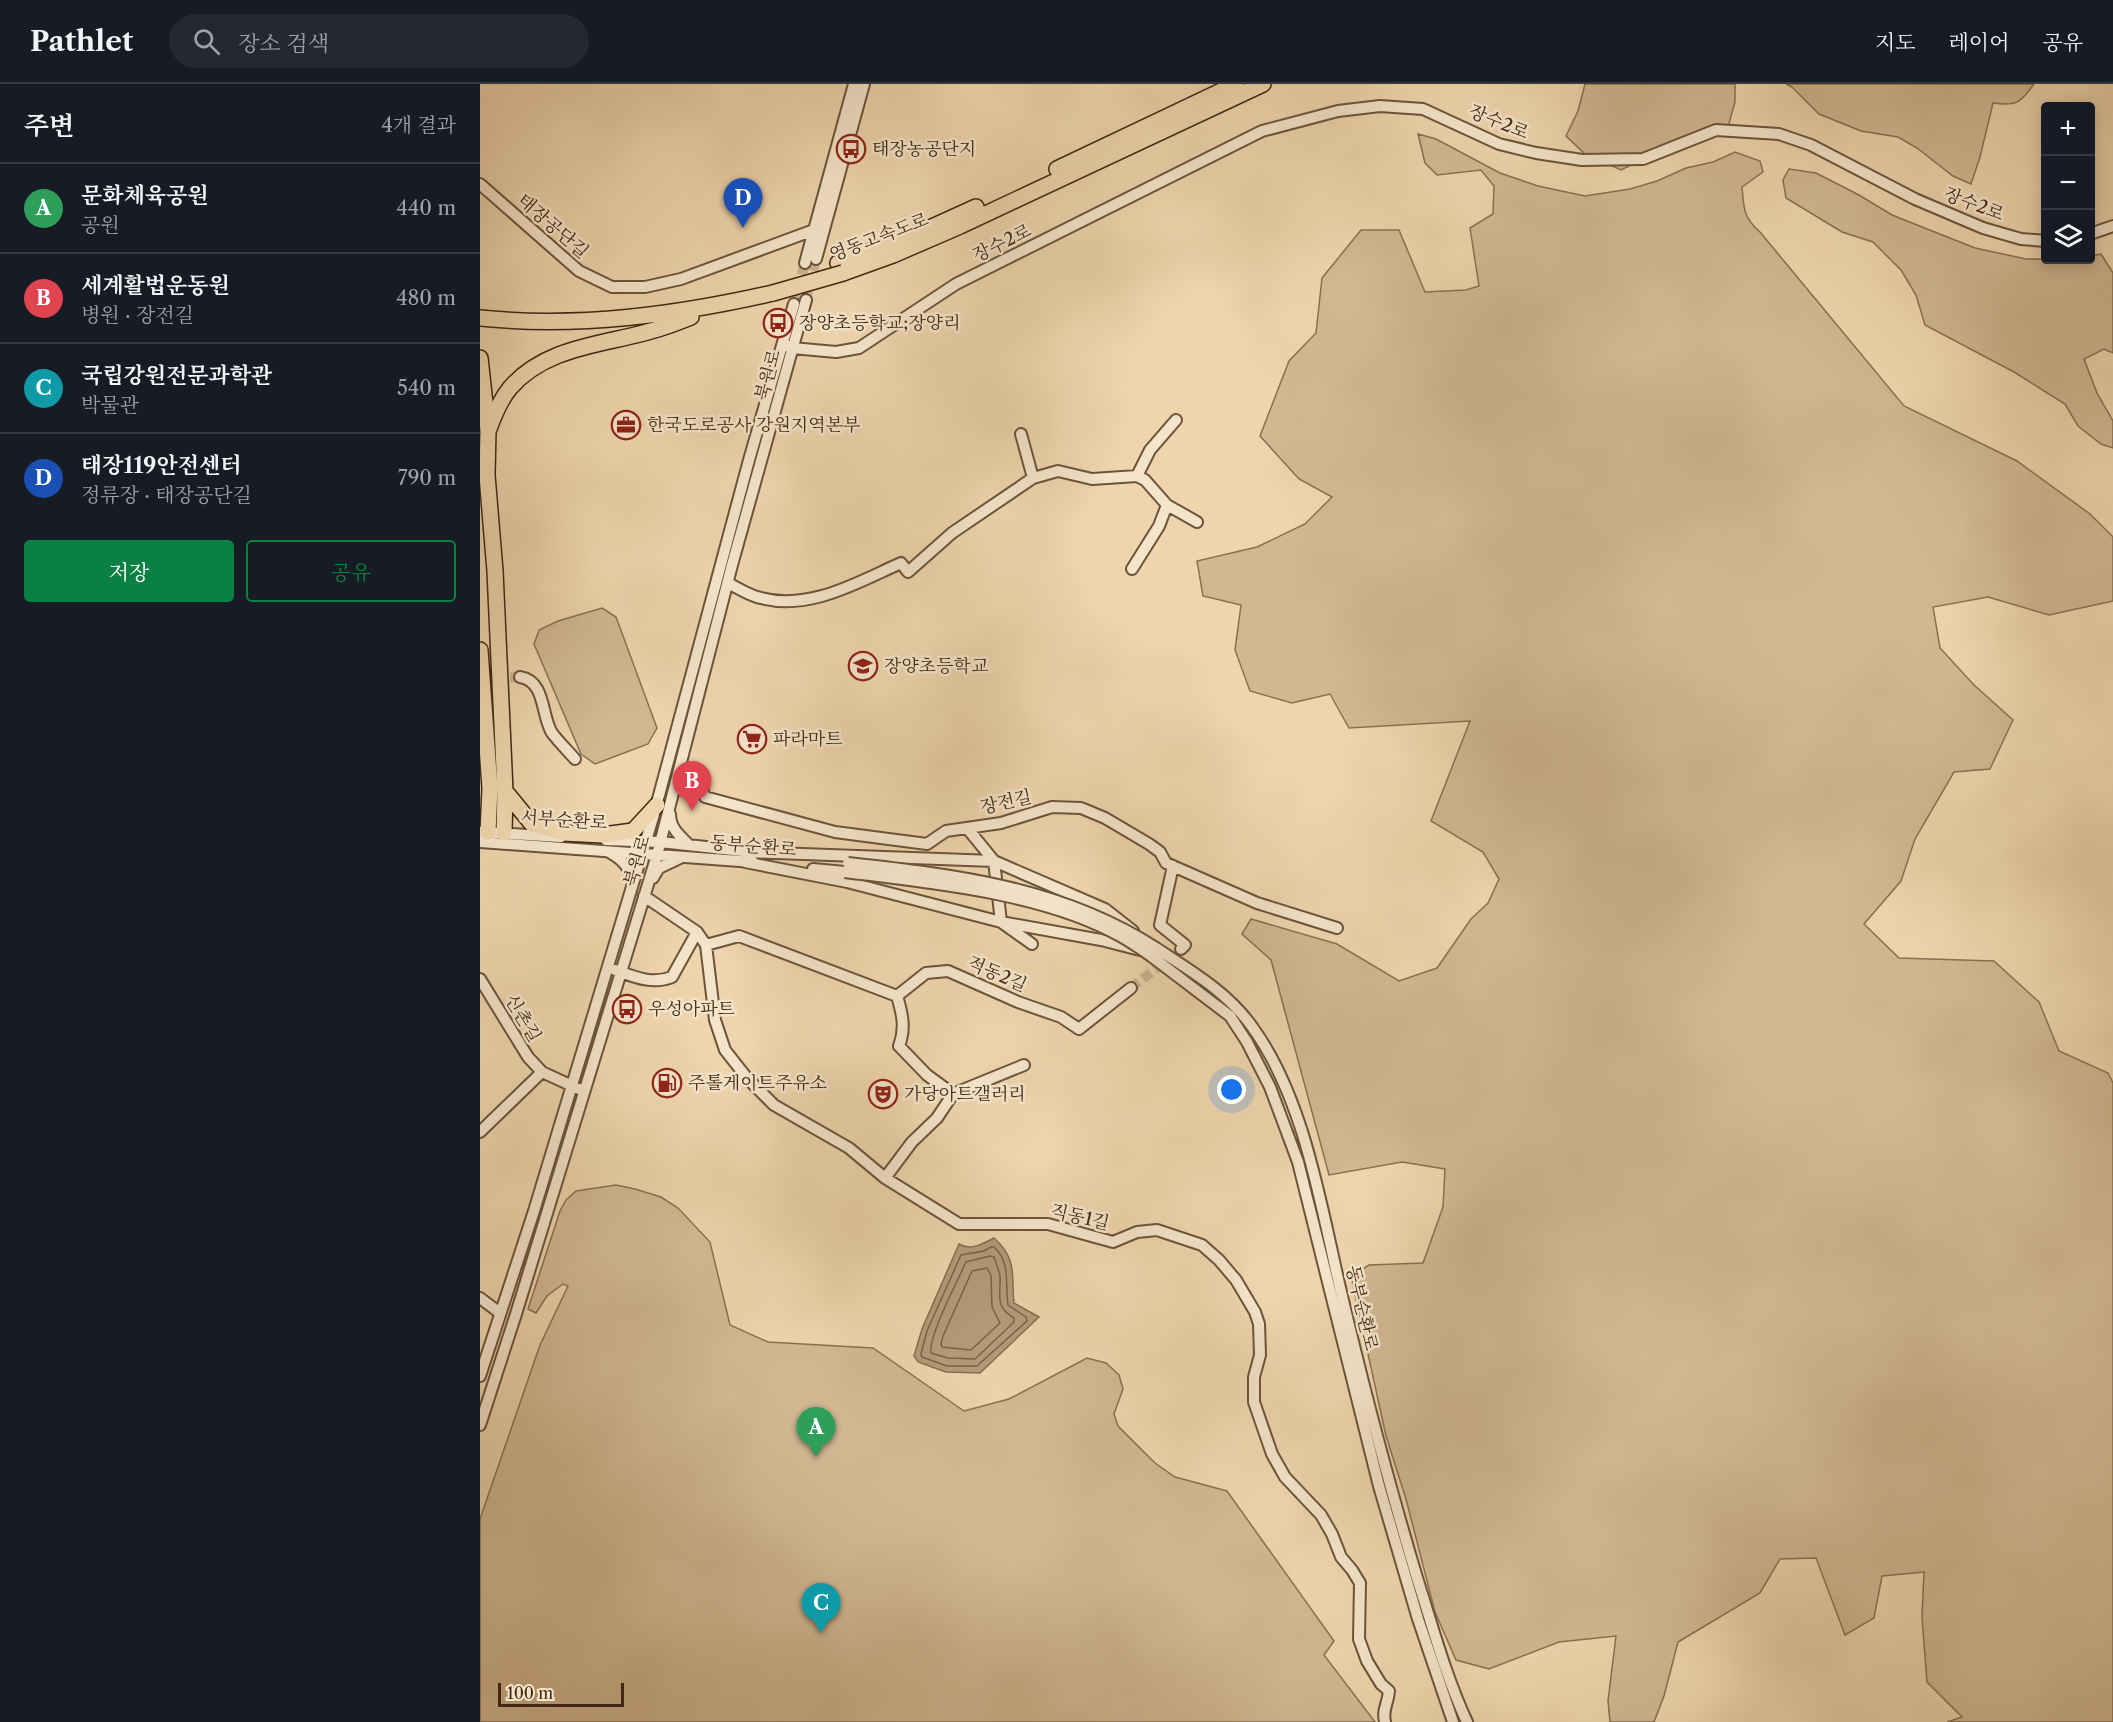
<!DOCTYPE html>
<html lang="ko">
<meta charset="utf-8">
<style>
body{margin:0;font-family:"Libre Caslon Text","Noto Serif KR",serif;background:#242831;color:#f1f3f6}
.controls{position:absolute;right:18px;top:18px;display:grid;overflow:hidden;border-radius:6px;box-shadow:0 3px 15px #0003}
.controls button{width:54px;height:54px;display:grid;place-items:center;padding:0;border:0;border-bottom:2px solid #363941;background:#171b24;color:#f1f3f6;font:30px sans-serif}
.scale{position:absolute;left:18px;bottom:15px;width:126px;box-sizing:border-box;padding-left:6px;border:3px solid #412913;border-top:0;font-size:16px;line-height:21px;white-space:nowrap;color:#412913;-webkit-text-stroke:4px #f4e4ca;paint-order:stroke}
.you{position:absolute;left:752px;top:1006px;width:21px;height:21px;margin:-15px;border:4px solid #fff;border-radius:50%;background:#1a73e8;box-shadow:0 0 0 9px #1a73e833}
.badge{display:grid;place-items:center;width:39px;height:39px;border-radius:50%;background:#0b8043;color:#fff;font-size:20px;font-weight:700}
.pin{position:absolute;translate:-50% -50px;filter:drop-shadow(0 2px 3px #0008)}
.pin::after{content:'';position:absolute;top:32px;width:21px;height:18px;background:inherit;clip-path:polygon(0 0,100% 0,50% 100%)}
.list{margin:0;padding:0;list-style:none}
h2{display:flex;justify-content:space-between;align-items:center;height:78px;margin:0;padding:0 24px;font-size:26px}
h2 small{font-size:20px;font-weight:400;color:#9ea1a6}
.list li{display:grid;grid-template-columns:39px 1fr auto;gap:18px;align-items:center;box-sizing:border-box;height:90px;padding:0 24px;border-top:2px solid #363941}
.list b{display:block;font-size:22px;white-space:nowrap}
.list p{margin:0;font-size:20px;white-space:nowrap;color:#9ea1a6}
.list em{font-size:20px;font-style:normal;color:#9ea1a6}
.actions{display:flex;gap:12px;padding:18px 24px}
.actions a{flex:1;padding:14px 0;border:2px solid #0b8043;border-radius:6px;text-align:center;font-size:21px;color:#0b8043}
.actions .main{background:#0b8043;color:#fff}
.icon{flex:none;width:33px;height:33px;fill:none;stroke:currentColor;stroke-width:2;stroke-linecap:round;stroke-linejoin:round}
.map{position:relative;flex:none;width:1633px;height:1638px;overflow:hidden}
header{display:flex;align-items:center;gap:36px;box-sizing:border-box;height:84px;padding:0 30px;background:#171b24;border-bottom:2px solid #363941}
header strong{font-size:28px}
nav{display:flex;gap:33px;margin-inline-start:auto;font-size:21px}
.search{width:420px;height:54px;background:#242831;display:flex;align-items:center;gap:15px;box-sizing:border-box;padding:0 21px;border-radius:33px;color:#9ea1a6;font-size:22px}
main{display:flex}
aside{flex:1;background:#171b24}
.map>svg:first-child{display:block}
</style>
<header>
<strong>Pathlet</strong>
<div class="search"><svg class="icon" aria-label="search" viewBox="0 0 24 24"><circle cx="10" cy="10" r="6"/><path d="M15 15l6 6"/></svg>장소 검색</div>
<nav><a>지도</a><a>레이어</a><a>공유</a></nav>
</header>
<main>
<aside>
<h2>주변<small>4개 결과</small></h2>
<ul class="list">
<li><span class="badge" style="background:#2e9e5b">A</span><div><b>문화체육공원</b><p>공원</p></div><em>440 m</em></li>
<li><span class="badge" style="background:#e0444e">B</span><div><b>세계활법운동원</b><p>병원 · 장전길</p></div><em>480 m</em></li>
<li><span class="badge" style="background:#0f9aa8">C</span><div><b>국립강원전문과학관</b><p>박물관</p></div><em>540 m</em></li>
<li><span class="badge" style="background:#1a4fb4">D</span><div><b>태장119안전센터</b><p>정류장 · 태장공단길</p></div><em>790 m</em></li>
</ul>
<div class="actions"><a class="main">저장</a><a>공유</a></div>
</aside>
<div class="map">
<svg width="1633" height="1638" viewBox="0 0 1633 1638">
<rect width="100%" height="100%" fill="#eed5ad"/>
<filter id="stains"><feTurbulence type="fractalNoise" baseFrequency=".00333" numOctaves="4"/><feColorMatrix values="0 0 0 0 .2 0 0 0 0 .09 0 0 0 0 .02 0 0 0 .5 -.17"/></filter>
<radialGradient id="worn" r=".72"><stop offset=".6" stop-color="#630" stop-opacity="0"/><stop offset="1" stop-color="#630" stop-opacity=".3"/></radialGradient>
<!-- green -->
<path fill="#d1b893" stroke="#897053" stroke-width="1.5" d="M1105 0H1255V18L1247 47 1178 68 1141 86 1105 70 1086 52 1098 27Z
M1306 0H1554C1540 20 1536 22 1513 19L1500 73 1491 100 1473 92 1437 64 1418 53 1381 47 1339 30 1312 3Z
M938 50 956 55 1020 89 1058 102 1105 112 1150 105 1177 97 1206 84 1233 78 1255 68 1280 77 1283 88 1262 103C1264 125 1263 133 1280 148L1424 322 1537 377 1610 430 1633 453V517L1569 531 1508 513 1453 523 1460 564 1494 601 1533 636 1510 685 1474 688 1435 755 1421 797 1384 840 1419 874 1514 877 1559 918 1579 967 1628 989 1633 999V1638H1467L1482 1633 1447 1598 1442 1533 1444 1488 1402 1492 1394 1534 1365 1551 1336 1474 1300 1475 1280 1509 1198 1558 1184 1612 1174 1638H1130L1128 1617 1136 1552 1079 1558 1009 1585 976 1576 955 1528 926 1415 906 1352 871 1192 889 1181 943 1179 963 1123 965 1085 922 1078 849 1091 791 876 762 850 771 835 857 860 919 897 957 884 991 835 1008 819 1019 795 1003 768 951 737 990 637 869 644 850 610 812 619 770 607 755 566 761 521 723 512 717 477 777 463 825 440 852 413 819 395 780 352 809 277 836 249 842 194 881 146H919L945 208 986 206 999 202 990 144 1013 130 1014 102 1001 86 957 91 945 79Z
M1309 85 1336 89 1379 111 1412 131 1495 164 1546 175 1610 176 1611 172 1621 170 1633 189V269L1624 265 1604 275 1617 309 1633 337V364L1621 360 1598 342 1585 320 1534 288 1445 241 1436 211 1421 186 1393 158 1362 148 1306 114 1303 96Z
M122 524 136 533 177 644 168 660 115 680 101 670 54 560 59 546 78 537Z
M136 1101 155 1105 181 1113 198 1124 230 1158 250 1241 288 1258 393 1264 484 1327 529 1315 607 1274 626 1279 639 1291 643 1305 634 1330 638 1342 675 1379 695 1393 747 1407 854 1557 844 1571 895 1638H0V1435L60 1261 88 1202 83 1200 67 1212 56 1229 48 1225 80 1127 86 1116 96 1107Z"/>
<!-- water -->
<path fill="#b39b79" stroke="#856d50" stroke-width="1.5" d="M514 1154C538 1176 531 1190 534 1219L559 1233 500 1289 466 1288 438 1278 434 1272 442 1245 479 1160C490 1167 503 1160 514 1154Z"/>
<g fill="none" stroke-linecap="round" stroke-linejoin="round">
<!-- shore -->
<path stroke="#7a6246" stroke-width="1.5" d="M511 1163H514C531 1178 525 1201 528 1221L546 1233 547 1237 497 1282H467L442 1273 441 1270 447 1247 481 1171 504 1167Z
M510 1172 514 1173C516 1179 519 1186 520 1192 521 1211 514 1222 534 1234V1238L495 1275 468 1274 451 1269C448 1253 478 1196 486 1178Z
M507 1184 511 1191 512 1223 520 1239 491 1266 462 1263 461 1260 463 1252 492 1187Z"/>
<!-- minor-tunnel -->
<path stroke="#cbb38e" stroke-width="10" stroke-dasharray="10 5" stroke-linecap="butt" d="M326 216 336 175
M314 220 325 179
M0 595 40 593
M651 904 701 865"/>
<!-- minor casing -->
<g stroke="#6c543a" stroke-width="14">
<path id="minor" d="M0 100 99 187 132 203H165L201 195 334 146
M1610 150 1633 142
M336 175 384 0
M325 179 374 0
M303 259 312 264 356 268 379 264 476 200 782 47 858 27 900 22 943 25 1019 60 1056 69 1102 76 1163 75 1236 46 1299 50 1331 61 1435 115 1503 144 1541 155 1566 157
M541 350 553 394
M657 392 670 366 696 336
M652 485 679 442 687 421
M248 499C258 504 270 512 281 514 330 527 378 498 421 479L428 488 472 449 553 394 578 387 612 395 657 392 665 396 687 421 717 438
M40 593C66 597 61 632 72 649 79 658 87 666 95 675
M200 684 216 688 225 713 355 748 447 760 466 747 521 739 572 723 601 724 625 734 669 760 680 768 686 779 777 819 857 844
M190 730C190 744 199 751 209 761
M487 744 514 777 521 838 552 860
M0 748 81 753
M126 756 180 758 272 768
M0 758 273 778
M129 768C143 776 150 783 153 799
M266 768 514 777 625 825 653 847
M265 778 367 798 521 838 621 856 660 866
M693 782 680 841 705 861 701 865
M333 785 365 788
M173 794 179 784 200 774
M164 812 217 848 226 861 235 936 245 966 267 994 294 1021 369 1064 405 1094 479 1140H568L633 1158 657 1148 677 1146 722 1161 739 1176 756 1196 775 1228 779 1240 780 1271 774 1293V1318L792 1370 805 1393 841 1431 852 1450 861 1473 872 1486 880 1499 879 1555 887 1577 901 1600 909 1607C908 1620 902 1625 905 1638
M226 861 259 852 417 912 446 889 468 887 538 918 581 933 599 945 651 904
M676 864C711 887 749 909 773 944 825 1016 841 1123 861 1208 884 1305 909 1401 938 1497 953 1544 966 1593 987 1638
M671 872 750 932 767 958 790 1003 818 1078 899 1402 938 1535 973 1638
M135 886C155 893 172 901 192 893L217 848
M0 895 48 973 62 988 99 1005
M417 912C422 929 426 944 419 962L447 991 473 1010
M0 1048 62 988
M405 1094 432 1058 457 1034 473 1010 544 981
M0 1214 20 1229
M0 1292 54 1127 174 730 269 376 314 220
M0 1341 36 1230 177 771 252 481 326 216"/>
</g>
<!-- highway casing -->
<g stroke="#412913" stroke-width="18">
<path id="highway" d="M577 85 756 0
M358 179 432 152 496 123
M363 189 413 171 480 142 783 0
M0 234C99 244 196 231 293 209
M0 274 8 347 7 391 15 487 25 707 24 749
M9 345C14 331 20 316 30 304 68 260 129 261 181 244 191 241 201 237 211 233
M0 566 10 704 8 748
M25 707 52 740 83 749 123 751 153 747 177 721"/>
</g>
<!-- minor -->
<use href="#minor" stroke="#f4e4ca" stroke-width="10"/>
<!-- highway -->
<use href="#highway" stroke="#eed5ad" stroke-width="15"/>
<!-- minor-bridge casing -->
<g stroke="#6c543a" stroke-width="14" stroke-linecap="butt">
<path id="minor-bridge" d="M368 779C477 791 581 803 676 864
M365 788C451 799 564 809 640 852 651 858 661 865 671 872"/>
</g>
<!-- highway-bridge casing -->
<g stroke="#412913" stroke-width="18" stroke-linecap="butt">
<path id="highway-bridge" d="M293 209 363 189"/>
</g>
<!-- minor-bridge -->
<use href="#minor-bridge" stroke="#f4e4ca" stroke-width="10"/>
<!-- highway-bridge -->
<use href="#highway-bridge" stroke="#eed5ad" stroke-width="15"/>
</g>
<!-- icons -->
<defs>
<g id="bus-ring" transform="scale(1.5)"><circle r="9.5" fill="#f4e4ca" stroke="#8f2418" stroke-width="1.5"/><path d="M-5-6H5V4H4V6H2V4H-2V6H-4V4H-5ZM-3.5-4V0h7V-4ZM-3.5 1.2v1.5H-2V1.2ZM2 1.2v1.5H3.5V1.2Z" fill="#8f2418"/></g>
<g id="office-ring" transform="scale(1.5)"><circle r="9.5" fill="#f4e4ca" stroke="#8f2418" stroke-width="1.5"/><path d="M-6-3h4V-5.5h4V-3h4V5H-6ZM-1-4.5V-3h2v-1.5ZM-6 0V1H6V0Z" fill="#8f2418"/></g>
<g id="school-ring" transform="scale(1.5)"><circle r="9.5" fill="#f4e4ca" stroke="#8f2418" stroke-width="1.5"/><path d="M0-5L7-2L0 1L-7-2ZM-4 1L0 2.5L4 1V4Q0 6-4 4Z" fill="#8f2418"/></g>
<g id="supermarket-ring" transform="scale(1.5)"><circle r="9.5" fill="#f4e4ca" stroke="#8f2418" stroke-width="1.5"/><path d="M-6-5.5h2.5l.6 2H6L4.5 2H-2.5L-4.4-4H-6ZM-1.5 3.2a1.3 1.3 0 1 0 .1 0ZM3 3.2a1.3 1.3 0 1 0 .1 0Z" fill="#8f2418"/></g>
<g id="fuel-ring" transform="scale(1.5)"><circle r="9.5" fill="#f4e4ca" stroke="#8f2418" stroke-width="1.5"/><path d="M-5.5-6h7V0h2V4h1.3V-2.5L3-4.5l.8-.8L6-3V5H2.5V1h-1V6h-7ZM-4.2-4.7v3.2H.2V-4.7Z" fill="#8f2418"/></g>
<g id="theatre-ring" transform="scale(1.5)"><circle r="9.5" fill="#f4e4ca" stroke="#8f2418" stroke-width="1.5"/><path d="M-5-5.5Q0-4 5-5.5V0Q5 5 0 6Q-5 5-5 0ZM-3.3-2.5H-1v1.5H-3.3ZM1-2.5H3.3v1.5H1ZM-2.8 1Q0 5.5 2.8 1Z" fill="#8f2418"/></g>
</defs>
<g fill-rule="evenodd">
<use href="#bus-ring" x="371" y="65"/>
<use href="#bus-ring" x="298" y="239"/>
<use href="#office-ring" x="146" y="341"/>
<use href="#school-ring" x="383" y="582"/>
<use href="#supermarket-ring" x="272" y="655"/>
<use href="#bus-ring" x="147" y="925"/>
<use href="#fuel-ring" x="187" y="999"/>
<use href="#theatre-ring" x="403" y="1010"/>
</g>
<g text-anchor="middle" stroke-width="5" stroke-linejoin="round" paint-order="stroke">
<!-- street labels -->
<g font-size="18" fill="#412913" stroke="#f4e4ca">
<text transform="translate(1019 38) rotate(22)" y="6">장수2로</text>
<text transform="translate(1494 120) rotate(21)" y="6">장수2로</text>
<text transform="translate(73 142) rotate(41)" y="6">태장공단길</text>
<text transform="translate(399 153) rotate(-21)" y="6">영동고속도로</text>
<text transform="translate(522 159) rotate(-26)" y="6">장수2로</text>
<text transform="translate(288 291) rotate(-75)" y="6">북원로</text>
<text transform="translate(526 718) rotate(-13)" y="6">장전길</text>
<text transform="translate(84 736) rotate(4)" y="6">서부순환로</text>
<text transform="translate(273 762) rotate(5)" y="6">동부순환로</text>
<text transform="translate(157 777) rotate(-74)" y="6">북원로</text>
<text transform="translate(517 890) rotate(23)" y="6">적동2길</text>
<text transform="translate(43 934) rotate(59)" y="6">신촌길</text>
<text transform="translate(600 1133) rotate(13)" y="6">직동1길</text>
<text transform="translate(882 1224) rotate(77)" y="6">동부순환로</text>
</g>
<!-- poi labels -->
<g font-size="18" fill="#412913" stroke="#f4e4ca" text-anchor="start">
<text x="392" y="71">태장농공단지</text>
<text x="319" y="245">장양초등학교;장양리</text>
<text x="167" y="347">한국도로공사 강원지역본부</text>
<text x="404" y="588">장양초등학교</text>
<text x="293" y="661">파라마트</text>
<text x="168" y="931">우성아파트</text>
<text x="208" y="1005">주톨게이트주유소</text>
<text x="424" y="1016">가당아트갤러리</text>
</g>
</g>
<rect width="100%" height="100%" filter="url(#stains)"/>
<rect width="100%" height="100%" fill="url(#worn)"/>
</svg>
<div class="controls">
<button>+</button>
<button>−</button>
<button><svg class="icon" aria-label="layers" viewBox="0 0 24 24"><path d="M12 4l9 5-9 5-9-5zM3 14l9 5 9-5"/></svg></button>
</div>
<div class="scale">100 m</div>
<div class="you"></div>
<div class="pin badge" style="left:336px;top:1373px;background:#2e9e5b">A</div>
<div class="pin badge" style="left:212px;top:727px;background:#e0444e">B</div>
<div class="pin badge" style="left:341px;top:1549px;background:#0f9aa8">C</div>
<div class="pin badge" style="left:263px;top:144px;background:#1a4fb4">D</div>
</div>
</main>
